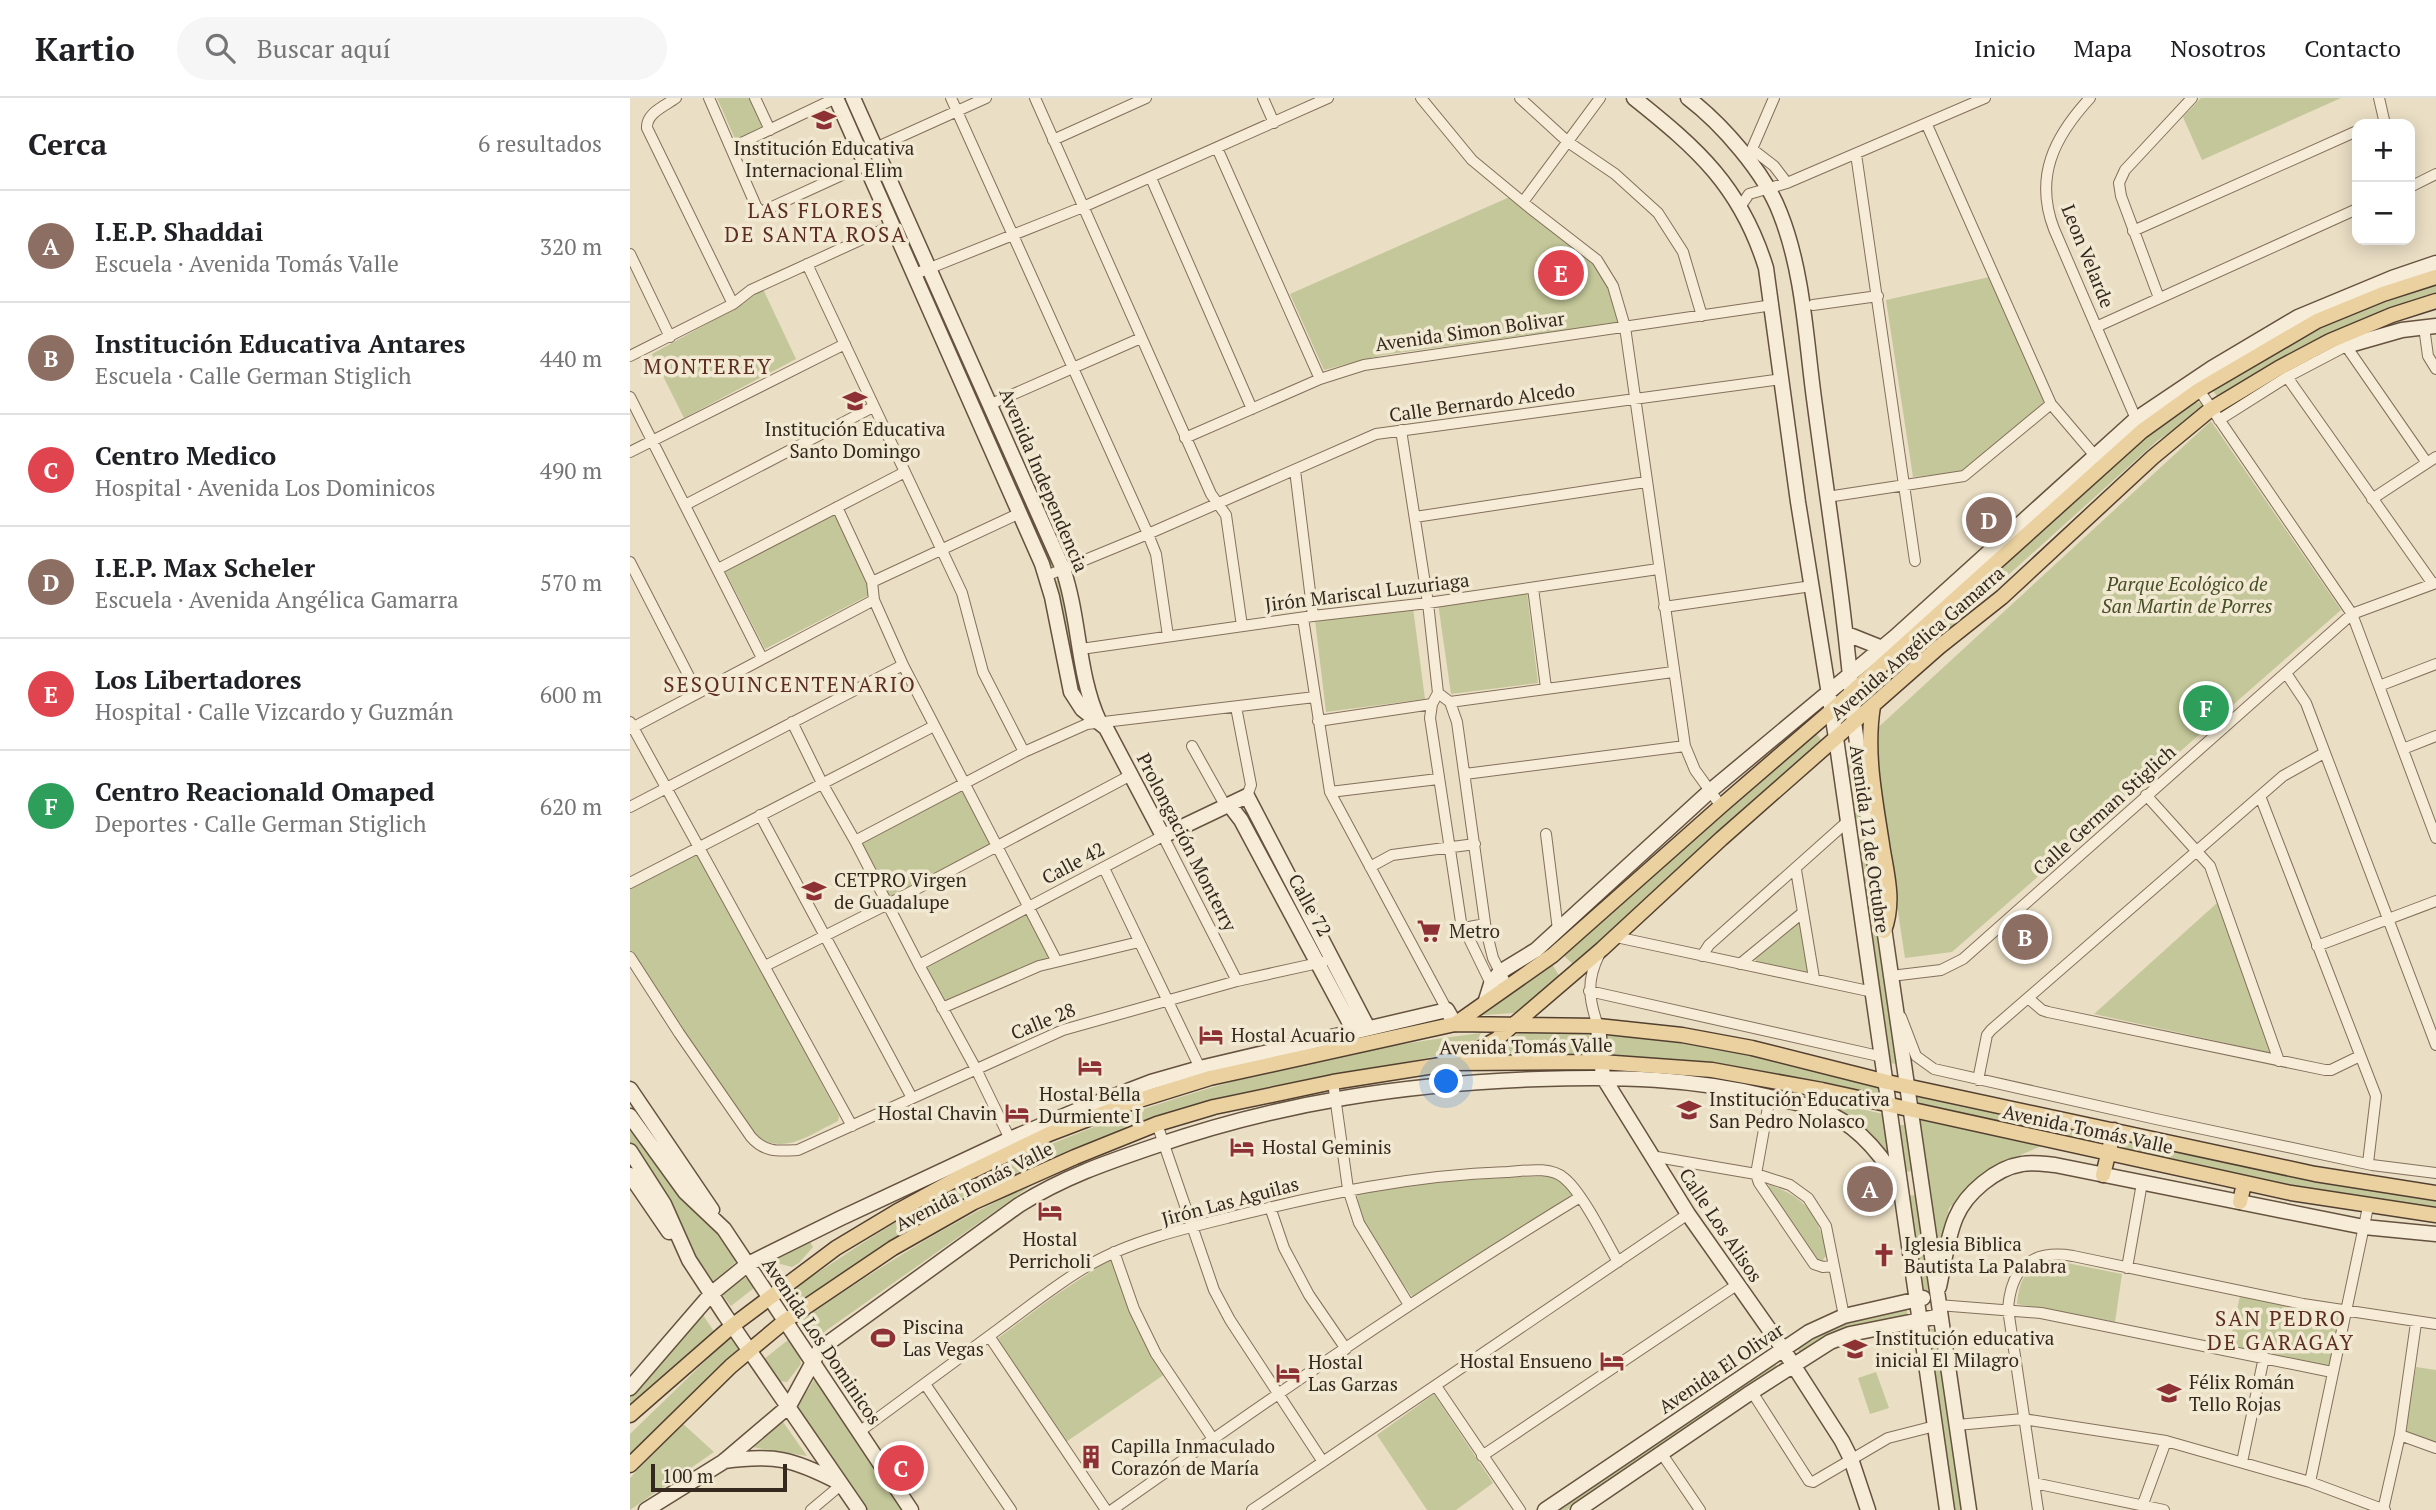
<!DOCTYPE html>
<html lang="es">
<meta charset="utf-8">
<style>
body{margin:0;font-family:"PT Serif",serif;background:#f6f6f6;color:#202124}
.controls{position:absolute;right:21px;top:21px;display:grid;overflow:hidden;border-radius:14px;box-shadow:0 4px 18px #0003}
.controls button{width:63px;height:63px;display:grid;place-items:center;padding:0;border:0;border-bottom:2px solid #e0e0e0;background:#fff;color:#202124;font:35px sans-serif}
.scale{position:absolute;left:21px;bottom:18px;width:136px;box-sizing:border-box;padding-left:7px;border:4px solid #35291f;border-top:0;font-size:19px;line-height:24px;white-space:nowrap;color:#35291f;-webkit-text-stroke:5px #f2e9d3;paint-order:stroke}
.you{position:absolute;left:817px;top:984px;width:24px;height:24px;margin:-18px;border:5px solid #fff;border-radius:50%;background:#1a73e8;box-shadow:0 0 0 10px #1a73e833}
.badge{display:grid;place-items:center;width:46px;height:46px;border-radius:50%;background:#0b8043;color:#fff;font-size:23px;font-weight:700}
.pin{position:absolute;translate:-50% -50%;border:4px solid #fff;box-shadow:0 2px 7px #0006}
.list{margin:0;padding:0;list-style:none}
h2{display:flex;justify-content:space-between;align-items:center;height:91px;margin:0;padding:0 28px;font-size:30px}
h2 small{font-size:23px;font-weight:400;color:#757577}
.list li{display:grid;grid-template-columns:46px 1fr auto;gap:21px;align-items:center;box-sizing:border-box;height:112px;padding:0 28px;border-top:2px solid #e0e0e0}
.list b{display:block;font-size:26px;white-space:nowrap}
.list p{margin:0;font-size:23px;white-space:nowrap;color:#757577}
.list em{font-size:23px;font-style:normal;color:#757577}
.icon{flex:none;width:38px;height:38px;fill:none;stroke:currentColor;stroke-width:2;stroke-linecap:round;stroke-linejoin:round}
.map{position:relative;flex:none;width:1806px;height:1412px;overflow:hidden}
header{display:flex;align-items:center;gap:42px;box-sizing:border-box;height:98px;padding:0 35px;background:#fff;border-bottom:2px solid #e0e0e0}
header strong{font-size:33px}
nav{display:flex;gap:38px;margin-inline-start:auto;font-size:24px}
.search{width:490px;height:63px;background:#f6f6f6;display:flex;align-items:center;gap:18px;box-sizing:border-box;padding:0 24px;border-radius:38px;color:#757577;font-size:26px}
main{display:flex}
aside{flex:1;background:#fff}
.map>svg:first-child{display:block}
</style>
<header>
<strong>Kartio</strong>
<div class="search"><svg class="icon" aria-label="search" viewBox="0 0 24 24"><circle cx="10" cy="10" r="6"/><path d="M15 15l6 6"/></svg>Buscar aquí</div>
<nav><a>Inicio</a><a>Mapa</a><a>Nosotros</a><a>Contacto</a></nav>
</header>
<main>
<aside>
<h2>Cerca<small>6 resultados</small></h2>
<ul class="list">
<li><span class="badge" style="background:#8d6e63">A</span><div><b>I.E.P. Shaddai</b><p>Escuela · Avenida Tomás Valle</p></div><em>320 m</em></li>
<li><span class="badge" style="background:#8d6e63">B</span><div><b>Institución Educativa Antares</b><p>Escuela · Calle German Stiglich</p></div><em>440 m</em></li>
<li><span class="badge" style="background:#e0444e">C</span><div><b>Centro Medico</b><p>Hospital · Avenida Los Dominicos</p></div><em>490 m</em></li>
<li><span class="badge" style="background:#8d6e63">D</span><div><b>I.E.P. Max Scheler</b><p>Escuela · Avenida Angélica Gamarra</p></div><em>570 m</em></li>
<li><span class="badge" style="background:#e0444e">E</span><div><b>Los Libertadores</b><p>Hospital · Calle Vizcardo y Guzmán</p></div><em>600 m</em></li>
<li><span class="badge" style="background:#2e9e5b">F</span><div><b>Centro Reacionald Omaped</b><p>Deportes · Calle German Stiglich</p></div><em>620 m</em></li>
</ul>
</aside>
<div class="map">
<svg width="1806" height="1412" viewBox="0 0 1806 1412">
<rect width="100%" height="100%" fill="#eadec4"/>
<!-- green -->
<path fill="#c3c799" d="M87 0H121L135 28 106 43Z
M1571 0H1711L1572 62 1553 19Z
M240 55 288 163 286 164 238 57Z
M882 98 970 168 993 224 753 257 694 272 660 196Z
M295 174 424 467 419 468 291 180Z
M1364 178 1418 303 1339 371 1324 375 1283 379 1256 202Z
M1806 184V199L1589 301 1581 290 1692 226Z
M133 191 166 261 54 320 22 256 113 206Z
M1572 304 1571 313 1527 343 1243 599 1232 590 1517 339 1565 305Z
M1581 323 1711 512 1322 854 1275 860 1241 636Z
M207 415 243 495 135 551 95 473Z
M431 480 454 604 450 605 424 484Z
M897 494 908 585 821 596 808 505Z
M783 510 795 601 696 614 685 522Z
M1185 634 1193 644 943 866 933 857Z
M1224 656 1268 966 1258 965 1215 660Z
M333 690 362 747 263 801 256 800 230 747 233 741Z
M65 755 70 757 209 1018 208 1023C177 1038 153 1059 121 1035L0 852V789Z
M1587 805 1642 955 1464 916Z
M397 813 420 857 418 861 313 906 292 868Z
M1168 823 1170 825 1178 874 1176 876 1126 864 1125 858Z
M922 866 930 879 884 915 840 918Z
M892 932 959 934 961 952 959 957 860 959Z
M851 935 842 951 615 996 503 1028 401 1070 299 1120 165 1206 157 1195C212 1159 266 1121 324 1091 489 1007 668 957 851 935Z
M983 935 1099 949 1251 989 1249 997 1067 964 981 959 977 955 978 938Z
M1287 995 1471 1037 1470 1044 1467 1046 1290 1006 1287 1003Z
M1183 1000 1253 1016 1259 1054Z
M1290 1022 1416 1046 1360 1070 1319 1110 1307 1161Z
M0 1026 85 1129 108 1162 83 1184 63 1155 29 1087 0 1044Z
M1268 1027H1277L1284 1073 1274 1074Z
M1492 1041 1806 1099V1112L1704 1098 1496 1052 1491 1049Z
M919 1078 934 1085 943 1096 786 1200 781 1197C760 1166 729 1132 727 1094 791 1085 854 1080 919 1078Z
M1138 1086C1178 1101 1188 1116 1197 1157L1191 1164 1183 1159 1148 1110Z
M402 1087 187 1239 173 1221C246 1172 320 1123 402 1087Z
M1287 1097 1301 1192 1291 1194 1277 1098Z
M180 1144 183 1149 169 1165 162 1169 147 1165 144 1162Z
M480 1161 483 1164 508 1230 535 1276 436 1344 367 1241 423 1199Z
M1415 1163H1427L1492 1176 1485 1224 1387 1206C1389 1184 1394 1172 1415 1163Z
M113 1179 119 1181 124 1190 101 1208 92 1196 93 1191Z
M1610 1198 1711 1219 1700 1269 1599 1248Z
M1275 1207 1278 1217 1238 1225 1210 1234 1170 1257 1166 1245 1194 1231Z
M71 1214 85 1235 48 1264 0 1314V1298Z
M1296 1231H1307L1331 1412H1320Z
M100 1239 109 1250 0 1355V1336Z
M158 1242 170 1259 171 1266 157 1284 149 1283 133 1262Z
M1143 1263 1149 1271 937 1412H919Z
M1786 1269 1806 1272V1344L1775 1333Z
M1246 1274 1259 1310 1240 1316 1228 1280Z
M186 1279 275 1412H237L167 1309Z
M804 1296 863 1385 826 1412H797L747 1337Z
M153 1324 177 1358 122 1349Z
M52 1325 84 1354 0 1412V1380Z"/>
<!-- water -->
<path fill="#a6beb6" stroke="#6d8b83" stroke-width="2" d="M1581 594 1593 608 1568 630 1556 616Z"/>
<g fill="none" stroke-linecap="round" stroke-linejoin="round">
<!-- street casing -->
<g stroke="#83705c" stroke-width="12">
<path id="street" d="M46 0C35 8 16 15 17 30L103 206
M79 0 126 108 131 114 236 66
M125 0 140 32
M321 0 518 436 526 456 538 538
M405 0 581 396 596 417 612 528
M633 0 644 25
M791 0 842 62 900 110 967 162 983 188 995 229 1055 648 1065 672 1091 708
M890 0 938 44 985 76 1028 115 1053 154 1072 218
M1144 0 1122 51 1144 68 1157 85
M1460 0C1424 39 1404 79 1424 131L1506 321
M1749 0 1755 26
M1297 27 1421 306 1466 359
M423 42 516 0
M101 50 206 0
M587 50 690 281
M232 56 356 0
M1226 56 1285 463
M521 80 622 311
M1780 89 1806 76
M893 104 970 0
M1110 109 1119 96 1157 85 1355 0
M1503 133 1727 33
M0 156 40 239
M177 166 332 495 353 574 394 654
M285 176 453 109 698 0
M1529 200 1491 98 1489 85 1495 72 1562 0
M1183 207 1248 198
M1466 229 1727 111
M1794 229 1798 258 1806 271
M0 258 103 206 121 192 263 127
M1657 279 1803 486
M1569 292 1722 516 1806 740
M0 299 132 560
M361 306 511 240
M1589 322 1657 279 1716 248 1797 365
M771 332 798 505 808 595 802 606 800 620 831 824 862 888
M555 340 690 281 734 267 1143 207
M0 354 215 246
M665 372 683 518
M1197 399 1334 378 1421 306
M1742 401 1806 359
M55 407 243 309
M207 409 242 484 244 502 273 567 426 862
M785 419 1016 384
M0 464 67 594
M88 471 275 374
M416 478 518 436 746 336 1152 281
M242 484 390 415
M903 490 916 590
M1034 509 1182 488
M673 520 700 694 817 912
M451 551 683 518 798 505 1028 471
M1656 575 1676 605 1806 947
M1749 588 1806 566
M808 595 820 604 827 624 856 832 863 860 877 888
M820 604 1043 574
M606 609 621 687 617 698
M688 623 802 606
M0 624 222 1028
M162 624 192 685 225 743 289 867 346 971 380 1041
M0 631 244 502
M562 648 595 707
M1773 651 1806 638
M835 676 1055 648
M700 694 808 681
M1516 697 1580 768 1649 963
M1630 698 1746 998 1738 1065
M0 709 273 567
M130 717 282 1000
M916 736 928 832
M225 743 394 654 457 626 685 599
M740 769 762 757 845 746
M474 770 570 970
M1166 772 1184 880
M0 785 304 628
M834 830 855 826
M986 839 1243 894
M1687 848 1806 803
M1072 858 1079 847 1218 723
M0 859 49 935 121 1039C135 1055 149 1053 168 1052L433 932 607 883 693 864
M1110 866 1171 816
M289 867 533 738 607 883
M135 868 262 804 501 677
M1261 878 1311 872 1333 861 1722 516 1806 485
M959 893 1253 959
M1398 900 1412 912 1418 914 1695 972H1701L1730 958
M312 910 409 868 509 844
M1271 919 1286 958 1304 971 1526 1021 1742 1067 1806 1075
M968 928C959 902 956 883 969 857
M1348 982 1357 937 1361 932 1653 678 1694 655
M703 984 718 1091 729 1125 779 1207
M1140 998 1126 1076 1129 1085 1184 1166 1193 1169 1203 1168
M527 1026 584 1192 600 1222 693 1364
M1021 1058 1126 1076 1160 1087 1178 1100 1196 1128 1214 1218
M640 1109 654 1150 679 1197 716 1251
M484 1154 504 1211 526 1256 583 1341
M1497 1170 1512 1085
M1308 1207 1411 1215 1702 1274
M359 1238 476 1412
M295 1286 381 1412
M806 1288 890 1412
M1122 1294 1179 1383 1183 1384 1258 1340 1305 1328
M1327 1327 1393 1321 1536 1343 1680 1384 1755 1412
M229 1334C276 1299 323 1265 370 1230 400 1208 429 1184 461 1166 501 1143 556 1130 601 1119 693 1096 783 1077 877 1074 895 1073 920 1068 934 1080 952 1094 976 1143 988 1164
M1770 1337 1806 1350
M1032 1356 1070 1412
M852 1358 1108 1186
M1612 1364 1634 1259
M1680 1384 1738 1109
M1404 1385 1534 1412
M1513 1406 1536 1343
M181 1412 212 1386
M482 1412C635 1304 789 1197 950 1099
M622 1412 1058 1116
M1408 1412 1378 1211C1381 1170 1401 1151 1443 1158L1673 1206 1806 1226
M1753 1412 1770 1337 1786 1225"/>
</g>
<!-- secondary casing -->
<g stroke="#65523f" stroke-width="17">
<path id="secondary" d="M206 0 412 466 422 499 441 594 452 611 476 630 533 738 617 698 738 930
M223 0 433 471C450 520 447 575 469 623
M1004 0C1068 51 1111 89 1136 170L1168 404 1206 640 1317 1412
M1058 0C1092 26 1135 75 1150 115 1174 175 1176 245 1185 308 1199 414 1216 518 1224 624L1339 1412
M1716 248 1772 232 1806 228
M1217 536 1252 550
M595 707 601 709 611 722 724 933
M856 902 861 886 870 874 906 852 1080 693 1265 539 1506 321 1582 270 1668 219 1762 180 1806 165
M968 928 973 979 1058 1116 1153 1251 1212 1343 1221 1361 1238 1412
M0 991 82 1112
M0 1018 55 1094 94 1131 281 1412
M0 1053 34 1106 59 1162 95 1217 229 1412
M0 1077 39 1134
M1309 1189C1314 1166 1317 1140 1326 1119 1336 1095 1366 1070 1392 1066 1403 1064 1414 1066 1425 1067L1734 1129 1806 1136
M0 1290 81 1196 118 1166 211 1120 380 1041 448 1012 521 984 570 970 817 912 825 926
M94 1363C145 1356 163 1361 208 1384
M16 1412 93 1364 159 1308 190 1251 389 1107C434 1079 475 1065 525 1048 653 1004 774 986 909 981 987 978 1063 980 1140 999 1157 1003 1175 1006 1191 1012 1225 1025 1249 1053 1267 1083
M915 1412 1179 1234 1214 1218 1293 1200
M948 1412 1117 1297 1200 1244 1220 1236 1310 1218"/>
</g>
<!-- primary casing -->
<g stroke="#523f30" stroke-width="17">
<path id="primary" d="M1243 608C1235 656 1246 705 1253 753 1258 781 1264 805 1254 833
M825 926 923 857 1091 708 1201 613 1512 333 1569 292 1687 223 1753 196 1806 179
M828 963 867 941 972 851 1091 741 1309 549 1372 499 1523 359 1581 311 1649 270 1700 243 1762 217 1806 203
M1473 1077 1484 1032
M1610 1104 1614 1085
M0 1317 102 1228 206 1150 266 1114 332 1078 419 1036 503 1004 580 980 825 926 968 928 1052 937 1122 950 1257 984 1685 1076 1806 1095
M0 1367 101 1268 155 1223 263 1150 344 1104 445 1059 527 1026 584 1009 703 984 823 965 971 964 1082 972 1192 992 1661 1095 1806 1117"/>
</g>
<!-- street -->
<use href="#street" stroke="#f6ecd7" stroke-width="10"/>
<!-- secondary -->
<use href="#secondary" stroke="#f6ecd7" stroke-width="14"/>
<!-- primary -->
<use href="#primary" stroke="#ead19f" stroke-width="14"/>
</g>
<!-- icons -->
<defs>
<g id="school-bare" transform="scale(1.89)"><path d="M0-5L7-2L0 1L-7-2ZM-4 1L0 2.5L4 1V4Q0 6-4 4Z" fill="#8d3134" stroke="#f2e9d3" stroke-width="2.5" paint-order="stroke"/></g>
<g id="university-bare" transform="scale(1.89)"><path d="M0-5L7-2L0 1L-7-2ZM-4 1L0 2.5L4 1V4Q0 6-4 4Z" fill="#8d3134" stroke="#f2e9d3" stroke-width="2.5" paint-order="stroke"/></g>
<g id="supermarket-bare" transform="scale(1.89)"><path d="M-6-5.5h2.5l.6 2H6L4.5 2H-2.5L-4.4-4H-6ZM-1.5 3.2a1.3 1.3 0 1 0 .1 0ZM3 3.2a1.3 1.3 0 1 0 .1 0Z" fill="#8d3134" stroke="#f2e9d3" stroke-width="2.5" paint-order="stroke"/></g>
<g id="hotel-bare" transform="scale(1.89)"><path d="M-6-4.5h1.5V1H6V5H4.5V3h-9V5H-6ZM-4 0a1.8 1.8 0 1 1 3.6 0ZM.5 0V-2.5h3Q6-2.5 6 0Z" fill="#8d3134" stroke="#f2e9d3" stroke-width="2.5" paint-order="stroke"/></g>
<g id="church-bare" transform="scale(1.89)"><path d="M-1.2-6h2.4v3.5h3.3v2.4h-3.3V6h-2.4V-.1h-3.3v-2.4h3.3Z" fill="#8d3134" stroke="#f2e9d3" stroke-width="2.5" paint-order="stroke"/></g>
<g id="stadium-bare" transform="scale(1.89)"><path d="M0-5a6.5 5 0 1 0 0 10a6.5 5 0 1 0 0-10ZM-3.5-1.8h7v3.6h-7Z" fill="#8d3134" stroke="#f2e9d3" stroke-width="2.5" paint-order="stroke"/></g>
<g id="building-bare" transform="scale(1.89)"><path d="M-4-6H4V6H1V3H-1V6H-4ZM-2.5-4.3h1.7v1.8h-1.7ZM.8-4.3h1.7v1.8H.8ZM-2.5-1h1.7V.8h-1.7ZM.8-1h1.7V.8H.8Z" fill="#8d3134" stroke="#f2e9d3" stroke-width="2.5" paint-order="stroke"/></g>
</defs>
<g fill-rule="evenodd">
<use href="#school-bare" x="194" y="22"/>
<use href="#school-bare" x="225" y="303"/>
<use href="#university-bare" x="184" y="793"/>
<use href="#supermarket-bare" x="799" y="833"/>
<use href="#hotel-bare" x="581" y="937"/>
<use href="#hotel-bare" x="460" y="968"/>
<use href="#school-bare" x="1059" y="1012"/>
<use href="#hotel-bare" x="387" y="1015"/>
<use href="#hotel-bare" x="612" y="1049"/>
<use href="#hotel-bare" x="420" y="1113"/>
<use href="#church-bare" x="1254" y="1157"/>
<use href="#stadium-bare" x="253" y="1240"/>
<use href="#school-bare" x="1225" y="1251"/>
<use href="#hotel-bare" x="982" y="1263"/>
<use href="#hotel-bare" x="658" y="1275"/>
<use href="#school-bare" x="1539" y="1295"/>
<use href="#building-bare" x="461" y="1359"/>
</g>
<g text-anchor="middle" stroke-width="7" stroke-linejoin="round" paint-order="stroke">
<!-- poi labels -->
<g font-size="19" fill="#35291f" stroke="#f2e9d3" text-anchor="start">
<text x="194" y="57" text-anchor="middle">Institución Educativa<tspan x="194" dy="22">Internacional Elim</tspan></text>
<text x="225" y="338" text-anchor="middle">Institución Educativa<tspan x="225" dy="22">Santo Domingo</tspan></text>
<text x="204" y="789">CETPRO Virgen<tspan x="204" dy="22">de Guadalupe</tspan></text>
<text x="819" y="840">Metro</text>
<text x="601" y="944">Hostal Acuario</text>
<text x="460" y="1003" text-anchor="middle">Hostal Bella<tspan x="460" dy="22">Durmiente I</tspan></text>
<text x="1079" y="1008">Institución Educativa<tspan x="1079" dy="22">San Pedro Nolasco</tspan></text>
<text x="367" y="1022" text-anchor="end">Hostal Chavin</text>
<text x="632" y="1056">Hostal Geminis</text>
<text x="420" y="1148" text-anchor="middle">Hostal<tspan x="420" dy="22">Perricholi</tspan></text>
<text x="1274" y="1153">Iglesia Biblica<tspan x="1274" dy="22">Bautista La Palabra</tspan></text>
<text x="273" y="1236">Piscina<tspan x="273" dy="22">Las Vegas</tspan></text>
<text x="1245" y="1247">Institución educativa<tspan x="1245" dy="22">inicial El Milagro</tspan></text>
<text x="962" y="1270" text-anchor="end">Hostal Ensueno</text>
<text x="678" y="1271">Hostal<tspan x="678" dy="22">Las Garzas</tspan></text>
<text x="1559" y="1291">Félix Román<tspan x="1559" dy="22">Tello Rojas</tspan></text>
<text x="481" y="1355">Capilla Inmaculado<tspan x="481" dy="22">Corazón de María</tspan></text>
</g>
<!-- street labels -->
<g font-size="19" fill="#35291f" stroke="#f2e9d3">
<text transform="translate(1458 158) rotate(68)" y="7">Leon Velarde</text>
<text transform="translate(840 233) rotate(-8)" y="7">Avenida Simon Bolivar</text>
<text transform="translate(852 304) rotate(-8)" y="7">Calle Bernardo Alcedo</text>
<text transform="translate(414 382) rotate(67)" y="7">Avenida Independencia</text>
<text transform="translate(737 494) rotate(-7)" y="7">Jirón Mariscal Luzuriaga</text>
<text transform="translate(1287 545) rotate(-41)" y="7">Avenida Angélica Gamarra</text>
<text transform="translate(1474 712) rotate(-42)" y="7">Calle German Stiglich</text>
<text transform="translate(1240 741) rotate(82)" y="7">Avenida 12 de Octubre</text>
<text transform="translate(557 744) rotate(63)" y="7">Prolongación Monterry</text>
<text transform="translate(443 765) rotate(-28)" y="7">Calle 42</text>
<text transform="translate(680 807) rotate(61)" y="7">Calle 72</text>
<text transform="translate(413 923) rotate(-22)" y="7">Calle 28</text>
<text transform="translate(896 948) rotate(-1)" y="7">Avenida Tomás Valle</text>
<text transform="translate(1458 1031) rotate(12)" y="7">Avenida Tomás Valle</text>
<text transform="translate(344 1088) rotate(-27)" y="7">Avenida Tomás Valle</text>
<text transform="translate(600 1103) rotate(-15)" y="7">Jirón Las Aguilas</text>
<text transform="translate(1091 1127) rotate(56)" y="7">Calle Los Alisos</text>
<text transform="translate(192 1243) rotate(56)" y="7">Avenida Los Dominicos</text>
<text transform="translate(1091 1270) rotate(-34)" y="7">Avenida El Olivar</text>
</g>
<!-- park labels -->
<g font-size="19" font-style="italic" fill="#464f27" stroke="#f2e9d3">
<text x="1557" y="493">Parque Ecológico de<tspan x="1557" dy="22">San Martin de Porres</tspan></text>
</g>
<!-- neighbourhood labels -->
<g font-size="21" letter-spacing="2" fill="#5e2d22" stroke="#f2e9d3">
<text x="186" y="120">LAS FLORES<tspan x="186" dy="24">DE SANTA ROSA</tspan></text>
<text x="78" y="276">MONTEREY</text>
<text x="160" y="594">SESQUINCENTENARIO</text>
<text x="1651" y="1228">SAN PEDRO<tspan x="1651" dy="24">DE GARAGAY</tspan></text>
</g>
</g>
</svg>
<div class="controls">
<button>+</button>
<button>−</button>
</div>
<div class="scale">100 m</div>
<div class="you"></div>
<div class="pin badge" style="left:1240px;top:1091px;background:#8d6e63">A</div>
<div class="pin badge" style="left:1395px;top:839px;background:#8d6e63">B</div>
<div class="pin badge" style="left:271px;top:1370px;background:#e0444e">C</div>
<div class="pin badge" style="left:1359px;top:422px;background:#8d6e63">D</div>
<div class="pin badge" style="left:931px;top:175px;background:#e0444e">E</div>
<div class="pin badge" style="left:1576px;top:610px;background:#2e9e5b">F</div>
</div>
</main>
